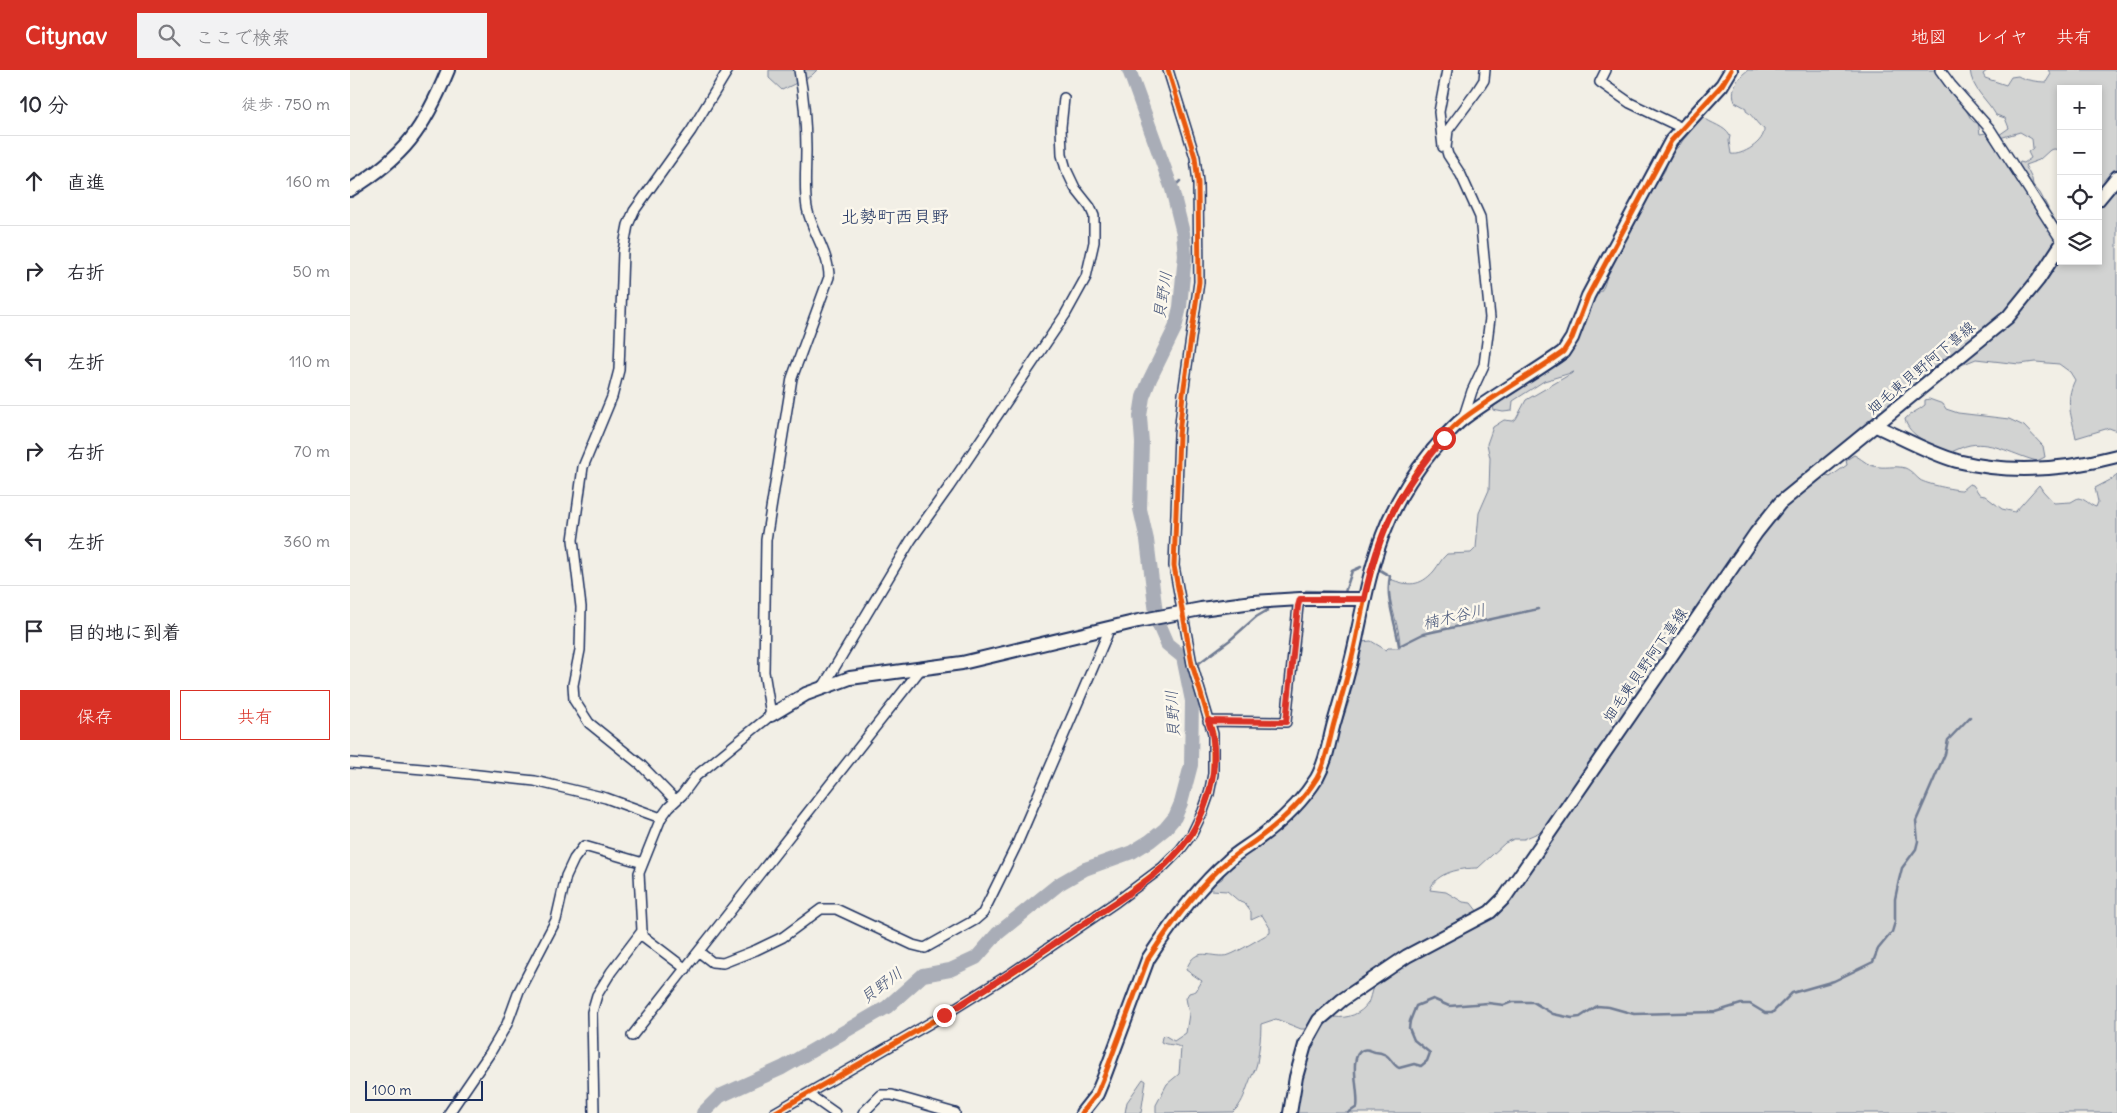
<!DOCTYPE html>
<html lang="ja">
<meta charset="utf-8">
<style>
body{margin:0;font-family:Delius,"Klee One",sans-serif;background:#f2f2f3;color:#2b2b33}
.controls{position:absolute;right:15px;top:15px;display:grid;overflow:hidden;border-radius:0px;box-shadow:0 2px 8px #0003}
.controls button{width:45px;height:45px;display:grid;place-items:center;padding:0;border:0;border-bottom:1px solid #e1e1e2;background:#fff;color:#2b2b33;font:25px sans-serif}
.scale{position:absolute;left:15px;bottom:12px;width:118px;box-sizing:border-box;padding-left:5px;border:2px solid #1b2f5e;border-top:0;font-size:14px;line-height:18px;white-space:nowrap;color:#1b2f5e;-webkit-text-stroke:4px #fbf7ec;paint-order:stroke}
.stop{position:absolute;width:15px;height:15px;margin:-11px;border:4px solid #d93025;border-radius:50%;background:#fff}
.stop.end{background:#d93025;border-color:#fff;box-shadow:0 1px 5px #0008}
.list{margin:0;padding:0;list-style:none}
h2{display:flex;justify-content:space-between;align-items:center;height:65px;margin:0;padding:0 20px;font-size:21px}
h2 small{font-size:16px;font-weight:400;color:#7c7c81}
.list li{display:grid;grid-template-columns:32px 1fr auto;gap:15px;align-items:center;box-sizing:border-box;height:90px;padding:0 20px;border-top:1px solid #e1e1e2}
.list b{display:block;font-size:19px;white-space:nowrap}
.list em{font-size:16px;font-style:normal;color:#7c7c81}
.actions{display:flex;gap:10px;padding:15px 20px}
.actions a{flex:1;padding:11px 0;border:1px solid #d93025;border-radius:0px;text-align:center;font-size:18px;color:#d93025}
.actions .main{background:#d93025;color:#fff}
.icon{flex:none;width:28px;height:28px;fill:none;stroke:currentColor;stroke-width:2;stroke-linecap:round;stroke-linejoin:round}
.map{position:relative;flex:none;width:1767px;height:1043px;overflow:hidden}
header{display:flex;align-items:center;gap:30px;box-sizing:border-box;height:70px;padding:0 25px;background:#d93025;color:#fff}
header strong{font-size:24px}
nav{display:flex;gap:28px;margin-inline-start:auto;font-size:18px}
.search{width:350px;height:45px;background:#f2f2f3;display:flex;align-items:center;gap:12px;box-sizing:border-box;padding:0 18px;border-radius:0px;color:#7c7c81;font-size:19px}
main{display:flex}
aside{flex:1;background:#fff}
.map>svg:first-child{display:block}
</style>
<header>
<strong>Citynav</strong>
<div class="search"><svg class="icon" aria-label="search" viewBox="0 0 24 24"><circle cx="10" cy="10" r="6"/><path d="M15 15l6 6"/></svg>ここで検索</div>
<nav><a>地図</a><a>レイヤ</a><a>共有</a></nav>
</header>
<main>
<aside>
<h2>10 分<small>徒歩 · 750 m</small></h2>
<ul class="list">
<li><svg class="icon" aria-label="ahead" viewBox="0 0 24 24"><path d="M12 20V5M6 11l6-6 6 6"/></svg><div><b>直進</b></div><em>160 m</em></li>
<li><svg class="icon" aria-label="right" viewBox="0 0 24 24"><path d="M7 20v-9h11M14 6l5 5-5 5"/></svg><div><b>右折</b></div><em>50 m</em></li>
<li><svg class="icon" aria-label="left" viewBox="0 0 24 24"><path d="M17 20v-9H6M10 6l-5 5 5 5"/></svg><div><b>左折</b></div><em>110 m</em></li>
<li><svg class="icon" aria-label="right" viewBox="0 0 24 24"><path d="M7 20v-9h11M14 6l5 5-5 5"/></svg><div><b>右折</b></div><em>70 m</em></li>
<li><svg class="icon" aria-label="left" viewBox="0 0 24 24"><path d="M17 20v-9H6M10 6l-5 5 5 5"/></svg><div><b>左折</b></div><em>360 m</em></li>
<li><svg class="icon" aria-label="arrive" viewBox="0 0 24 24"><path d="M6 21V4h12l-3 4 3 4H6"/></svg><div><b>目的地に到着</b></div></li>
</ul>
<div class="actions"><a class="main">保存</a><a>共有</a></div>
</aside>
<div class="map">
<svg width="1767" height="1043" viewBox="0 0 1767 1043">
<rect width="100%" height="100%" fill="#f2efe6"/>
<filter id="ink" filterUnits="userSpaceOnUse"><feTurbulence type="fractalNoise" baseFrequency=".02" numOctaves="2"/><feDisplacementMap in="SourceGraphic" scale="10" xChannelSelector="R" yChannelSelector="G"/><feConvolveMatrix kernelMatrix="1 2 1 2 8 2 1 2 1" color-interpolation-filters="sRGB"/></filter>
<g filter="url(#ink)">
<!-- green -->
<path fill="#d2d3d2" stroke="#768198" d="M419 0H467L461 6 432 20 419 8Z
M1398 0H1594L1621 49 1624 52H1628L1630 64 1636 63 1706 168 1705 174 1661 235 1644 253 1428 429 1412 444 1389 482 1199 758 1174 769H1164L1155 773 1128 798C1112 798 1085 802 1080 820L1096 822 1113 832 1121 833 1128 842 958 959H951L926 949 911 954C911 968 909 980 907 993 906 1000 900 1008 898 1015 894 1026 892 1034 883 1042L806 1043V1035L817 1014 829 1004 831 978C825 973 817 976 811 972L812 967 814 965 824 971 836 963 839 944 836 928 839 923 846 921 852 911 836 900C846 873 861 890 879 885 888 882 910 868 920 863V858L912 845 901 850V842L895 834 890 832 877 821 861 820V815L872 809 876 799 909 774 982 681 999 631 1011 572 1021 571 1036 580 1038 578H1050C1051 555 1036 533 1040 509 1058 516 1070 517 1084 501 1089 495 1091 489 1097 484L1121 483 1126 478 1129 443 1139 420 1140 388 1137 374 1143 357 1154 350 1163 351 1166 349 1176 330 1224 302 1194 311 1163 331 1162 341 1153 342 1143 340 1144 336 1213 291 1247 224C1254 220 1255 213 1257 205L1292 137 1315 100 1320 84 1330 75 1333 70 1353 47C1361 54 1375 56 1380 66L1379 71 1381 84C1392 86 1415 72 1414 59 1406 54 1404 46 1396 41V38L1385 32C1380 19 1387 8 1398 0Z
M1620 0H1638L1633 4 1635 8 1656 15 1661 7 1668 6C1674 10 1688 12 1696 12L1701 4 1698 0H1767V98L1748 121V19H1711V80L1704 79 1700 80 1689 90 1675 95 1682 109 1683 115 1690 123 1698 138 1697 142 1667 97 1670 92 1674 93 1681 88 1678 82 1683 78 1682 69 1670 62 1650 68 1649 65 1659 58 1655 48 1646 45C1637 29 1622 20 1620 0Z
M1767 111V361L1759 358 1726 368C1722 346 1714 332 1725 310L1720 302 1709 294 1686 292 1669 294 1626 289 1604 298 1711 182V191H1748V134Z
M1579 329 1593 334 1596 339 1608 343 1659 349 1674 356 1693 376 1695 387 1687 391C1666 386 1643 371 1620 375 1613 376 1605 381 1598 383 1583 375 1558 366 1555 349 1560 343 1568 341 1575 335V330Z
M1504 385C1511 388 1517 395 1524 396 1535 399 1544 395 1555 398 1562 401 1564 405 1570 410 1576 414 1604 420 1612 420L1619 414 1623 415 1630 425 1635 426 1652 439 1665 442 1689 415 1693 421 1704 433 1721 432 1728 428C1736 429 1739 435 1746 437L1748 432 1745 418 1764 408 1767 404V1043H945C952 1009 954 967 985 947 997 949 1011 944 1018 933 1020 929 1021 922 1023 917L1168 818 1401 482 1420 450 1454 419 1474 405 1480 407 1497 395 1496 390Z
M793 1009 796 1011 791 1043H775L777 1032Z"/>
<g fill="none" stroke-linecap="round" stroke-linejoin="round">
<!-- stream -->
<path stroke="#707b93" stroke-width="2.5" d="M822 119 830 111
M1030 500 1040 506C1035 530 1046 553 1049 576L1073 564 1188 539
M956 521 995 522 1002 501 1011 497
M837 602 880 570 906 547 918 540
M998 1043 1007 1037C1010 1024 997 985 1013 980 1017 978 1021 981 1025 982 1028 982 1032 983 1036 985 1041 988 1043 995 1049 998L1064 994 1071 996 1077 991 1080 983 1064 970 1059 958 1060 951 1066 936 1083 929 1099 936 1138 933 1154 935 1162 932H1183L1203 944 1222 948 1230 947 1247 936 1259 937 1284 944 1365 942 1391 934H1400L1415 943H1422L1442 923 1484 911 1523 892 1528 879 1542 862 1545 852V829L1549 810 1552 798 1566 779 1568 771 1566 751 1595 684 1598 670 1620 647"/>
<!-- river -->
<path stroke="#a9adb7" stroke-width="14" d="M353 1043 370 1026 432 998 537 937 573 905 600 900 626 888 647 864 709 814 735 799 782 782 800 771 815 759 825 747 831 733 841 695 842 631 833 587 817 574 807 551 797 470 790 439 792 373 790 346 793 327 800 309 825 258 830 237 835 185 833 163 822 119 779 0"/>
<!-- street casing -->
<g stroke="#1b2f5e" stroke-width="12">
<path id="street" d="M1256 0 1250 12 1280 33 1332 58
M1590 0 1601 15 1640 59 1711 170
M1093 77 1089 42 1097 0
M1113 349 1122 321 1134 295 1140 248 1130 147 1111 105 1098 85 1096 78 1098 60 1127 21 1134 10 1135 0
M473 617 561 470 599 417 715 245 736 207 744 172V146L740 137 725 118 716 99 712 85 711 57 714 28
M858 651 936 652 948 536 950 529
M0 693 73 699 185 711 256 728 311 748
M325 730 291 695 239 653 224 630 223 615 230 580 231 537 223 470 233 397 262 327 269 300 273 181 278 155 284 141 341 61 378 0
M290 864 336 899
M349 882 362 892 373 893 406 880 433 867 471 839H486L563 875 575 878 625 850 633 843 666 776 757 565 758 558
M282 966 570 600
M458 1024 485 1043
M99 1043 140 983 157 954 169 921 206 850 216 806 224 789 234 776 293 793
M244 1043 242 942 247 925 261 902 292 861 289 803 311 748 319 737 332 725 346 706 421 645 414 602 416 470 442 308 479 207C479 183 462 162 457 138 454 120 456 99 456 80 456 53 454 27 449 0
M424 1043 594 945 663 902 766 832 813 797 830 780 842 764 853 741 859 724 863 704V664L842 594 824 496 829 365 833 324 849 212 848 113 845 87 818 0
M513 1043 531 1025H542L605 1043"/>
</g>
<!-- secondary casing -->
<g stroke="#1b2f5e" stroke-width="16">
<path id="secondary" d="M0 120C54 87 74 59 98 0
M1748 130 1767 107
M1526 356C1553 368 1579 383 1607 391 1660 404 1715 400 1767 386
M421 645 456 624 500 608 612 593 788 551 851 539 903 532 950 529H1014
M732 1043 747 1024 754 1007 798 889C819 857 849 816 878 791 887 782 899 776 909 768 932 751 952 732 967 708 977 690 979 671 984 653 993 622 1002 592 1008 560 1023 488 1034 439 1082 381 1092 370 1102 357 1114 348 1146 324 1181 305 1213 282L1222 268 1238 226 1321 71 1372 15 1381 0
M940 1043 946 1007 955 975 969 950 992 930 1057 886 1140 842 1155 827 1406 463 1430 433 1658 247 1688 210 1711 175"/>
</g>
<!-- street -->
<use href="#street" stroke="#fbf7ec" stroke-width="9"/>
<!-- secondary -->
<use href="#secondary" stroke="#fbf7ec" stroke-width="12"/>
<!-- cycleway casing -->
<g stroke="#fbf7ec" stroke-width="8">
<path id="cycleway" d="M424 1043 594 945 663 902 766 832 813 797 830 780 842 764 853 741 859 724 863 704V664L842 594 824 496 829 365 833 324 849 212 848 113 845 87 818 0
M732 1043 747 1024 754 1007 798 889C819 857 849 816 878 791 887 782 899 776 909 768 932 751 952 732 967 708 977 690 979 671 984 653 993 622 1002 592 1008 560 1023 488 1034 439 1082 381 1092 370 1102 357 1114 348 1146 324 1181 305 1213 282L1222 268 1238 226 1321 71 1372 15 1381 0"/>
</g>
<!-- cycleway -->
<use href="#cycleway" stroke="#e8590c" stroke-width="5"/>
</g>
</g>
<g fill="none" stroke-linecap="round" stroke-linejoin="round" filter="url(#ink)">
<!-- route -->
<path stroke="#d93025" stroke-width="6" d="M594 945C645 913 695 880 744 847 773 827 808 807 830 779 857 747 874 691 858 651L936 652 948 536 950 529H1014C1029 460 1048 422 1094 368"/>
</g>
<g text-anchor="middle" stroke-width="5" stroke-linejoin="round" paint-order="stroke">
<!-- street labels -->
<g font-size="15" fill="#1b2f5e" stroke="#fbf7ec">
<text transform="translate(1571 298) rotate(-40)" y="5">畑毛東貝野阿下喜線</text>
<text transform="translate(1295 595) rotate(-55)" y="5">畑毛東貝野阿下喜線</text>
</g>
<!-- water labels -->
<g font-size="16" font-style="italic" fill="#465579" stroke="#fbf7ec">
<text transform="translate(812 225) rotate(-81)" y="6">貝野川</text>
<text transform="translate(1104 546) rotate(-13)" y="6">楠木谷川</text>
<text transform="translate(822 644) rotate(-93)" y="6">貝野川</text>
<text transform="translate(531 915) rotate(-37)" y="6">貝野川</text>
</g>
<!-- quarter labels -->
<g font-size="18" fill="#1b2f5e" stroke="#fbf7ec">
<text x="545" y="153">北勢町西貝野</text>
</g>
</g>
</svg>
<div class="controls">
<button>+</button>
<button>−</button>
<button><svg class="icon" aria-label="locate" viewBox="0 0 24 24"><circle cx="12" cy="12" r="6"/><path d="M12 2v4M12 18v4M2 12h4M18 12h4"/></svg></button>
<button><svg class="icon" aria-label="layers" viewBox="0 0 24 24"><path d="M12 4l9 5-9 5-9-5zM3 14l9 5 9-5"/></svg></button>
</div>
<div class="scale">100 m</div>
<div class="stop" style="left:1094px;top:368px"></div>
<div class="stop end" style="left:594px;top:945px"></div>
</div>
</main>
